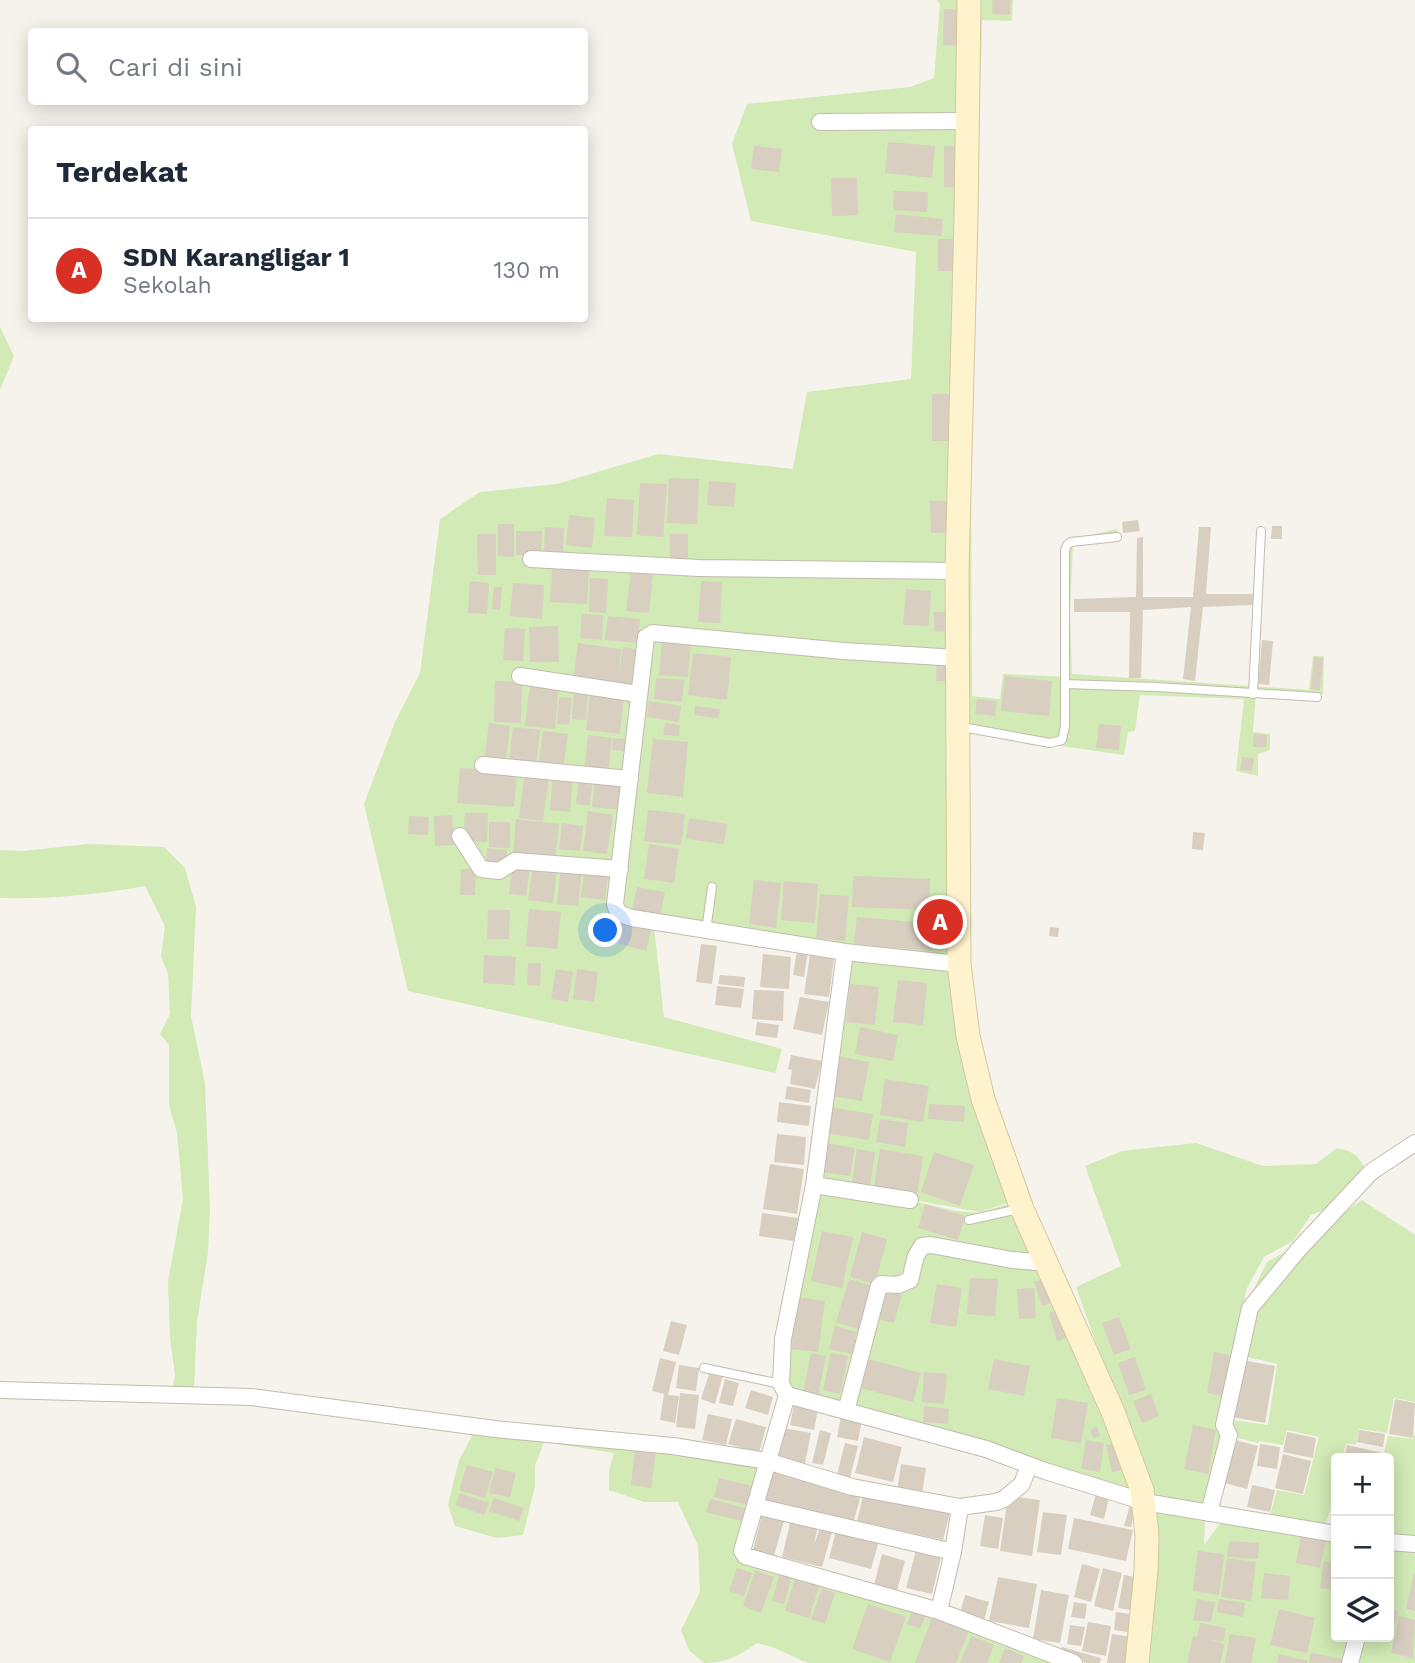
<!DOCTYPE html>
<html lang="id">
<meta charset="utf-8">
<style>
body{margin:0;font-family:"Work Sans",sans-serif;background:#f6f6f7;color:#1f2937}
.controls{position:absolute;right:21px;bottom:21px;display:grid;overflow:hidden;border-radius:7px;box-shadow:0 4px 18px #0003}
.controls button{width:63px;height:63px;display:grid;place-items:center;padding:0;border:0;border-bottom:2px solid #e0e1e3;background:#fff;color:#1f2937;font:35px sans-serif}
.you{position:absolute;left:606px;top:931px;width:24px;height:24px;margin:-18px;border:5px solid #fff;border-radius:50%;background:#1a73e8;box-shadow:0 0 0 10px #1a73e833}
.badge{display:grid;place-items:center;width:46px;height:46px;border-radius:50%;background:#d93025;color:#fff;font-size:23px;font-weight:700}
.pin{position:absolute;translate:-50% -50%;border:4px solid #fff;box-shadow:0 2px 7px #0006}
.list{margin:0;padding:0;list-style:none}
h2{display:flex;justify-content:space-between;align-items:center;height:91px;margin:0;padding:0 28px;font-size:30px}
h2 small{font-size:23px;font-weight:400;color:#747a83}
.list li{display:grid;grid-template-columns:46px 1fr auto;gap:21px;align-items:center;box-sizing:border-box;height:105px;padding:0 28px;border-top:2px solid #e0e1e3}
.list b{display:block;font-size:26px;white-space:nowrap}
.list p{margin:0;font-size:23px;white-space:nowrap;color:#747a83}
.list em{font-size:23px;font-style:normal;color:#747a83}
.icon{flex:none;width:38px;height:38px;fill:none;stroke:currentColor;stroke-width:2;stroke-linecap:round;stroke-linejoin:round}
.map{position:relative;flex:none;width:1415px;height:1663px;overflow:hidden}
.search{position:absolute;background:#fff;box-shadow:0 4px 18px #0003;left:28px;top:28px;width:560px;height:77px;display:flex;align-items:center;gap:18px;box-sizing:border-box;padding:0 24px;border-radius:7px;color:#747a83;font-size:26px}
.panel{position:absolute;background:#fff;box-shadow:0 4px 18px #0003;left:28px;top:126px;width:560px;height:196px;border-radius:7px}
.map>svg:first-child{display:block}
</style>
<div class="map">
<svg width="1415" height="1663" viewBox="0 0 1415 1663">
<rect width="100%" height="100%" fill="#f6f3ec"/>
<!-- green -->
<path fill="#d2eab5" d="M937 0H1013L1012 21 982 20 971 480 972 696 1000 699 1003 674 1068 677 1069 540 1117 529 1118 535 1073 543 1070 612 1072 674 1309 690 1313 656H1324L1323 694 1256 692 1253 732 1270 734V750L1258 754V776L1236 771 1244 699 1140 695 1135 731 1128 732 1124 755 978 734 955 735 953 958 654 927 664 1017 782 1049 775 1073 408 991 364 804 395 722 420 673 440 519 480 492 557 484 658 454 793 469 807 392 911 379 916 252 751 221 732 144 747 104 910 87 934 78 940 5Z
M0 327 14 356 0 390Z
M88 844 164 847 185 868 196 907 191 1016 205 1083 210 1209 208 1252 197 1322 194 1389 172 1393 175 1375 170 1338 168 1281 183 1199 177 1133 169 1105V1045L160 1034 170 1014 168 974 161 956 165 926 145 886C97 895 49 899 0 898V850L23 851Z
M844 950 957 964 959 987 1023 1198 979 1212 877 1193 956 1211 979 1213 1024 1199 1147 1496 784 1395 779 1370Z
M1196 1143 1263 1166 1316 1164 1337 1148C1356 1151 1364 1160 1367 1180L1345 1202 1311 1215 1293 1241 1264 1257 1246 1290 1210 1508 1151 1498 1076 1287 1121 1266 1085 1166 1122 1151Z
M1362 1200 1415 1235V1402L1394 1398 1387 1433 1359 1429 1356 1444H1346L1342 1458H1336V1478L1331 1496 1333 1502 1325 1526 1273 1521 1270 1515 1277 1490 1304 1495 1319 1437 1287 1430 1283 1445 1259 1441 1258 1443 1235 1437 1233 1420 1268 1425 1277 1364 1243 1356 1253 1291 1267 1262 1298 1245Z
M474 1432 766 1463 741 1548 1066 1663H808L772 1647 757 1643C739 1656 726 1663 704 1663L689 1650 681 1630 700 1592 698 1546 678 1502H644L609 1490V1471L614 1453 544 1442 535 1466V1486L523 1535 497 1538 455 1526 448 1505 459 1460Z
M1415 1432V1543L1389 1540V1458H1383L1388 1436 1413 1439Z
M1155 1511 1205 1518 1204 1545 1222 1521 1336 1537V1637H1389V1543L1415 1546V1663H1142L1158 1552Z"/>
<!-- building -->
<path fill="#d8cfc1" d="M993 0H1011L1010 15 992 14Z
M944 9 963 10 962 46 943 45Z
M888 142 935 146 932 178 885 173Z
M754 146 782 149 779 172 751 169Z
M944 146H960V187H944Z
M831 178H857L858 215 832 216Z
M894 191 928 192 927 212 893 210Z
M896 214 943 219 941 236 894 232Z
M938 239H962V271H938Z
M932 394H953V441H932Z
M669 478 699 479 697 524 667 523Z
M709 481 736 483 734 507 707 505Z
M640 483 667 484 663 537 637 535Z
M607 498 634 500 632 537 604 536Z
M930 501H948V533H931Z
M569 515 595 518 592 548 566 545Z
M1138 520 1140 531 1123 533 1122 522Z
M498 524H514V557L498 556Z
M1272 526H1282V539H1271Z
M545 527 564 528 563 553 544 552Z
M1199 527H1211L1206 594H1256L1253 605 1203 607 1195 681 1183 679 1191 607 1143 610 1141 678H1129L1130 612H1074V599L1136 597 1137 538 1143 537V597H1193Z
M516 531H542L541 555H516Z
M477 534H496V575H478Z
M670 534H688V558H670Z
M552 568 589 570 587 604 550 602Z
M631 572 653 574 649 613 626 611Z
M590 578 608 579 606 613 589 612Z
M470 581 489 583 487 614 468 613Z
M701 581 722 582 720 623 698 622Z
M513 583 544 585 542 619 510 616Z
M494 587H502L500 610 492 609Z
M906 589 931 591 929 626 903 625Z
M934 612H948V632L934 631Z
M582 614 603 615 602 640 580 638Z
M608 616 640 619 638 643 605 640Z
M558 626 559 662H530L529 627Z
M505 628 525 629 523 661 503 660Z
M662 639 691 641 688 677 659 675Z
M1262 640 1273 641 1269 685 1258 684Z
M578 643 621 649 619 673 623 647 641 650 635 689 573 680Z
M693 653 731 657 727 700 688 695Z
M1314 657 1323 658 1320 690 1311 689Z
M937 659 951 660 949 681H936Z
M1005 676 1052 681 1049 716 1001 711Z
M656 678 684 680 682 702 654 699Z
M495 681 522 682 521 723 494 722Z
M530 683 559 686 555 729 525 726Z
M574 688 588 689 586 720 572 719Z
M590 691 624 694 620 734 586 730Z
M559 697 572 698 569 725 557 724Z
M977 699 997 701 995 716 975 714Z
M649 701 681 706 679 722 647 717Z
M695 706 720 709 718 718 694 715Z
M489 723 510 726 505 765 484 762Z
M665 723 680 725 679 736 663 735Z
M1099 724 1121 726 1119 750 1096 748Z
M513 727 540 730 536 766 509 763Z
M543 731 568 734 563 770 538 767Z
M1254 734 1267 735 1266 747H1253Z
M588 735 612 738 608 774 584 771Z
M613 738 626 739 625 751 612 750Z
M653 739 688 742 683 797 647 793Z
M1242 757 1254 758 1252 771 1240 770Z
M460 768 517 772 514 807 457 803Z
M525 770 549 774 543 821 519 818Z
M553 772 573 774 570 812 550 810Z
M579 776 593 778 590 806 576 804Z
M595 777 626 779 624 810 592 807Z
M648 810 685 814 681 845 644 841Z
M588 811 613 815 607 854 583 851Z
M465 813H488L487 842 464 841Z
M452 815 454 845 435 846 434 816Z
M409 816 429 817 428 835 408 834Z
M689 818 727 824 724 844 686 839Z
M516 819 559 824 555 859 513 854Z
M489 822H510V848L489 847Z
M562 823 583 826 580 851 559 849Z
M1193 832 1205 833 1203 850 1192 849Z
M649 844 679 849 674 883 644 879Z
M487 848 507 850V863L486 861Z
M512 865 530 866 526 896 509 894Z
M533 866 557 869 553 903 528 900Z
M561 866 582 868 578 906 557 904Z
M461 869H476L475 895H460Z
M584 872 608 875 605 900 581 897Z
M853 876 930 879 929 910 852 907Z
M754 880 781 883 776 928 749 924Z
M784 881 818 884 815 923 781 920Z
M637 887 665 892 660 916 632 910Z
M820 894 849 896 845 941 816 938Z
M529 909 561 912 557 949 526 946Z
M488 910H510L509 939H487Z
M857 917 935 924 932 951 854 944Z
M618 921 651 930 646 951 613 942Z
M1050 927 1059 928 1058 937 1049 936Z
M701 944 717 946 712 984 696 982Z
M797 950 808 951 804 977 793 975Z
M763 954 791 957 789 989 760 987Z
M810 954 834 957 829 997 804 994Z
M484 955 516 957 514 985 483 983Z
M528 963H541L540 986 527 985Z
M556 969 573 972 568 1002 551 999Z
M577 969 598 972 594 1002 573 999Z
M720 975 745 977 744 987 718 984Z
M898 980 927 983 923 1025 893 1022Z
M850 984 879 987 875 1025 846 1022Z
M717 986 744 989 741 1008 715 1005Z
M754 990 784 991 783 1021 752 1019Z
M800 997 829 1002 822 1035 793 1029Z
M757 1022 779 1025 777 1038 755 1035Z
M860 1027 898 1035 893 1061 855 1054Z
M791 1055 822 1061 815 1089 790 1084 792 1070 788 1069Z
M838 1056 869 1062 862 1101 831 1096Z
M885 1079 929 1086 923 1122 880 1115Z
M787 1086 811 1090 809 1103 785 1099Z
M779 1102 811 1106 809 1126 777 1122Z
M929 1104 965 1106 964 1122 928 1119Z
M829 1107 873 1114 869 1140 825 1133Z
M880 1119 908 1123 905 1147 876 1142Z
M777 1134 806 1137 804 1165 774 1162Z
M826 1143 855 1148 850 1176 821 1172Z
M857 1149 875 1152 870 1186 852 1183Z
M880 1149 923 1156 917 1195 874 1187Z
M934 1152 974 1165 960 1206 921 1192Z
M770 1164 804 1169 797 1214 763 1209Z
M925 1204 965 1216 958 1240 918 1228Z
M762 1213 798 1218 794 1241 759 1236Z
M822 1231 853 1237 842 1288 811 1281Z
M862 1232 887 1239 875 1284 850 1277Z
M1049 1277 1057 1301 1042 1306 1034 1282Z
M970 1278 998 1279 995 1316 967 1314Z
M849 1279 872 1286 859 1329 836 1322Z
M937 1284 962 1288 956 1327 930 1323Z
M1034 1288 1036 1318 1019 1319 1017 1289Z
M885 1291 902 1295 894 1323 878 1319Z
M798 1297 825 1301 818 1352 791 1349Z
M1064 1308 1073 1337 1057 1341 1049 1313Z
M1119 1317 1131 1349 1114 1355 1102 1323Z
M671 1321 687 1325 679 1355 663 1351Z
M835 1326 857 1332 852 1354 829 1349Z
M1214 1352 1230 1355 1223 1396 1207 1393Z
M811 1353 826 1356 818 1396 803 1393Z
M831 1353 848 1356 840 1394 823 1390Z
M1135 1357 1146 1390 1129 1395 1118 1363Z
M660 1358 676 1362 668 1395 679 1396 675 1423 660 1420 664 1394 652 1391Z
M864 1358 921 1373 913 1402 857 1387Z
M994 1359 1030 1366 1024 1396 988 1389Z
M1242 1360 1275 1366 1265 1423 1231 1417Z
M679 1365 699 1368 696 1391 676 1388Z
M710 1371 723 1375 715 1404 701 1399Z
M924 1372 947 1374 944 1404 922 1402Z
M725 1379 739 1383 733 1406 719 1403Z
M751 1390 773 1397 768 1415 745 1408Z
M680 1393 699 1395 695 1429 676 1427Z
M1151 1394 1159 1416 1142 1423 1133 1401Z
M1057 1398 1088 1403 1081 1443 1051 1438Z
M1395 1399 1415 1403 1413 1438 1389 1434Z
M794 1404 818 1409 814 1430 790 1425Z
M924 1406 949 1409 948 1424 923 1422Z
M708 1414 732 1419 726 1445 702 1440Z
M841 1416 862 1420 858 1441 837 1437Z
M736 1419 766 1427 759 1453 728 1444Z
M1193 1425 1216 1430 1208 1474 1184 1469Z
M1097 1427 1100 1436 1093 1438 1090 1429Z
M783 1428 811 1433 804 1468 776 1463Z
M820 1430 831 1433 823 1465 812 1463Z
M1359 1430 1385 1434 1383 1447 1357 1442Z
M1287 1432 1316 1438 1313 1458 1283 1452Z
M864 1437 902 1447 893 1482 855 1473Z
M1086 1440 1104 1443 1100 1472 1081 1469Z
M1236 1440 1258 1446 1247 1489 1225 1483Z
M1121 1442 1128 1468 1112 1472 1106 1445Z
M845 1443 858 1446 850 1478 837 1475Z
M1260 1444 1280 1447 1277 1469 1257 1466Z
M1347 1445 1382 1453 1381 1458H1344Z
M635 1448 656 1451 651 1488 631 1485Z
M1283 1454 1311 1461 1303 1494 1275 1488Z
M901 1464 926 1468 922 1495 897 1491Z
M467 1465 493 1472 485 1498 459 1490Z
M495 1468 516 1473 510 1497 489 1493Z
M771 1470 861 1495 852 1527 762 1502Z
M719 1478 752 1486 748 1505 714 1497Z
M1252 1485 1275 1490 1270 1512 1247 1507Z
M1097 1490 1110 1494 1104 1519 1090 1515Z
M864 1492 950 1512 943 1540 857 1521Z
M460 1493 489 1503 484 1515 455 1505Z
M1008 1496 1040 1500 1032 1556 1000 1551Z
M494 1498 524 1508 519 1521 489 1511Z
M710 1499 745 1508 742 1521 706 1512Z
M1130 1505 1136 1506 1131 1527 1124 1526Z
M763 1511 785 1517 774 1556 753 1550Z
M1043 1512 1067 1515 1061 1555 1037 1552Z
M985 1515 1003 1518 998 1549 980 1546Z
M1074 1518 1133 1530 1126 1561 1068 1549Z
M791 1519 818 1525 814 1545 820 1528 832 1532 822 1567 782 1557Z
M837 1527 880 1538 871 1569 829 1558Z
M1302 1531 1327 1536 1320 1568 1296 1563Z
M1229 1541 1259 1543 1258 1559 1227 1557Z
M916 1550 941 1557 932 1594 906 1588Z
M1198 1551 1224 1554V1557H1221L1224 1558 1219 1595 1193 1591Z
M882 1554 905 1561 897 1591 874 1585Z
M1227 1558 1256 1562 1251 1601 1221 1597Z
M1324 1561 1336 1563V1590L1320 1588Z
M1082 1564 1100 1569 1091 1602 1074 1597Z
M737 1568 752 1573 744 1596 729 1591Z
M1103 1568 1122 1573 1113 1611 1094 1606Z
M781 1569 793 1573 784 1604 772 1601Z
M755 1570 774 1577 761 1613 743 1606Z
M1264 1573 1290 1576 1288 1600 1261 1598Z
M1414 1573H1415V1611L1406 1609Z
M1124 1575 1141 1578 1136 1611 1118 1608Z
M796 1576 820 1584 809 1618 785 1611Z
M998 1577 1037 1584 1029 1628 989 1621Z
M822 1588 835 1593 825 1624 811 1619Z
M1041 1590 1069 1595 1060 1643 1033 1639Z
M965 1595 989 1602 984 1620 960 1613Z
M1197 1599 1215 1602 1211 1622 1193 1620Z
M1219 1599 1245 1603 1243 1617 1217 1612Z
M1074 1602 1087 1604 1085 1619 1071 1617Z
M868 1604 906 1617 890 1662 852 1649Z
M914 1608 927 1613 920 1629 907 1624Z
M1279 1609 1315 1618 1307 1653 1270 1645Z
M1389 1609 1398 1611 1391 1641 1378 1638 1389 1637Z
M1116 1612 1136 1615 1133 1633 1114 1630Z
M1399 1616 1415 1620 1413 1658 1391 1653Z
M932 1617 969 1630 956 1663H915Z
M1088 1622 1111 1626 1106 1656 1082 1651Z
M1200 1623 1226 1628 1223 1642 1207 1639 1225 1644 1220 1663H1187L1193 1636 1197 1637Z
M1070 1625 1085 1627 1081 1646 1067 1644Z
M1112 1634 1132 1637 1127 1663H1107Z
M1230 1634 1256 1638 1251 1663H1225Z
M971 1636 994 1645 987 1663H960Z
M1062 1647 1101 1658 1100 1663H1086L1060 1655Z
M1005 1648 1024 1656 1021 1663H999Z
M1311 1653 1344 1659 1343 1663H1309Z
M1279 1654 1308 1661 1307 1663H1277Z"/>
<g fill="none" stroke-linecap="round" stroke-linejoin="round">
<!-- lane casing -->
<g stroke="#c2bbae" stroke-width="10">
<path id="lane" d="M1065 684 1157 687 1317 697
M1253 694 1261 531
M962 727 1050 743 1062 740 1065 726V550L1067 545 1071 542 1117 537
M706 931 712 887
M969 1220 1019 1209
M704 1368 781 1384"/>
</g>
<!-- street casing -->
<g stroke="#c2bbae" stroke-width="18">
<path id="street" d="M820 122 967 121
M531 559 699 568 957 571
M957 658 844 651 653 633 646 637 615 904C617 914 623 915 632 918L845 952 959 964
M520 676 638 694
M483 765 630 779
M460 836 481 869 499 871 515 861 620 869
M845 952 814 1185 783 1339 781 1384 787 1395 742 1551 745 1556 939 1611 1074 1663
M814 1185 910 1200
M0 1390 251 1397 495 1429 673 1446 767 1461 852 1487 960 1507 996 1502 1004 1499 1022 1484 1029 1465
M787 1395 986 1449 1045 1471 1145 1502 1336 1534
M846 1411 879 1286 881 1284 898 1285 910 1280 916 1256 922 1246 931 1245 1012 1260 1047 1263
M755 1506 953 1552
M1209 1513 1229 1435 1224 1425 1250 1308 1299 1249 1371 1172 1415 1143
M1389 1542 1415 1544
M939 1611 953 1552 960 1507
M1350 1663 1357 1637"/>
</g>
<!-- secondary casing -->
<g stroke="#d6c79b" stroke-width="25">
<path id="secondary" d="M969 0 966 218 957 571 959 964 968 1036 983 1099 1022 1209 1113 1412 1142 1490 1147 1535 1146 1571 1137 1663"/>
</g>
<!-- lane -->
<use href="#lane" stroke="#fff" stroke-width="8"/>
<!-- street -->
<use href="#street" stroke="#fff" stroke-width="16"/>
<!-- secondary -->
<use href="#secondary" stroke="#fff3cd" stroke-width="23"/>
</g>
</svg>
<div class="controls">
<button>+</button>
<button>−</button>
<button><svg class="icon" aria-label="layers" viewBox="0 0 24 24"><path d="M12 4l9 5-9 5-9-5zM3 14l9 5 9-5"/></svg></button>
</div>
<div class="you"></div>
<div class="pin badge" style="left:940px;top:922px">A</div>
<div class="search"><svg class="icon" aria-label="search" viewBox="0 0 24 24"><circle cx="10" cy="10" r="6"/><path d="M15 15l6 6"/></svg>Cari di sini</div>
<section class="panel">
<h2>Terdekat<small></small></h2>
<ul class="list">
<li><span class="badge">A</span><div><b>SDN Karangligar 1</b><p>Sekolah</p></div><em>130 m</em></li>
</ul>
</section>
</div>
